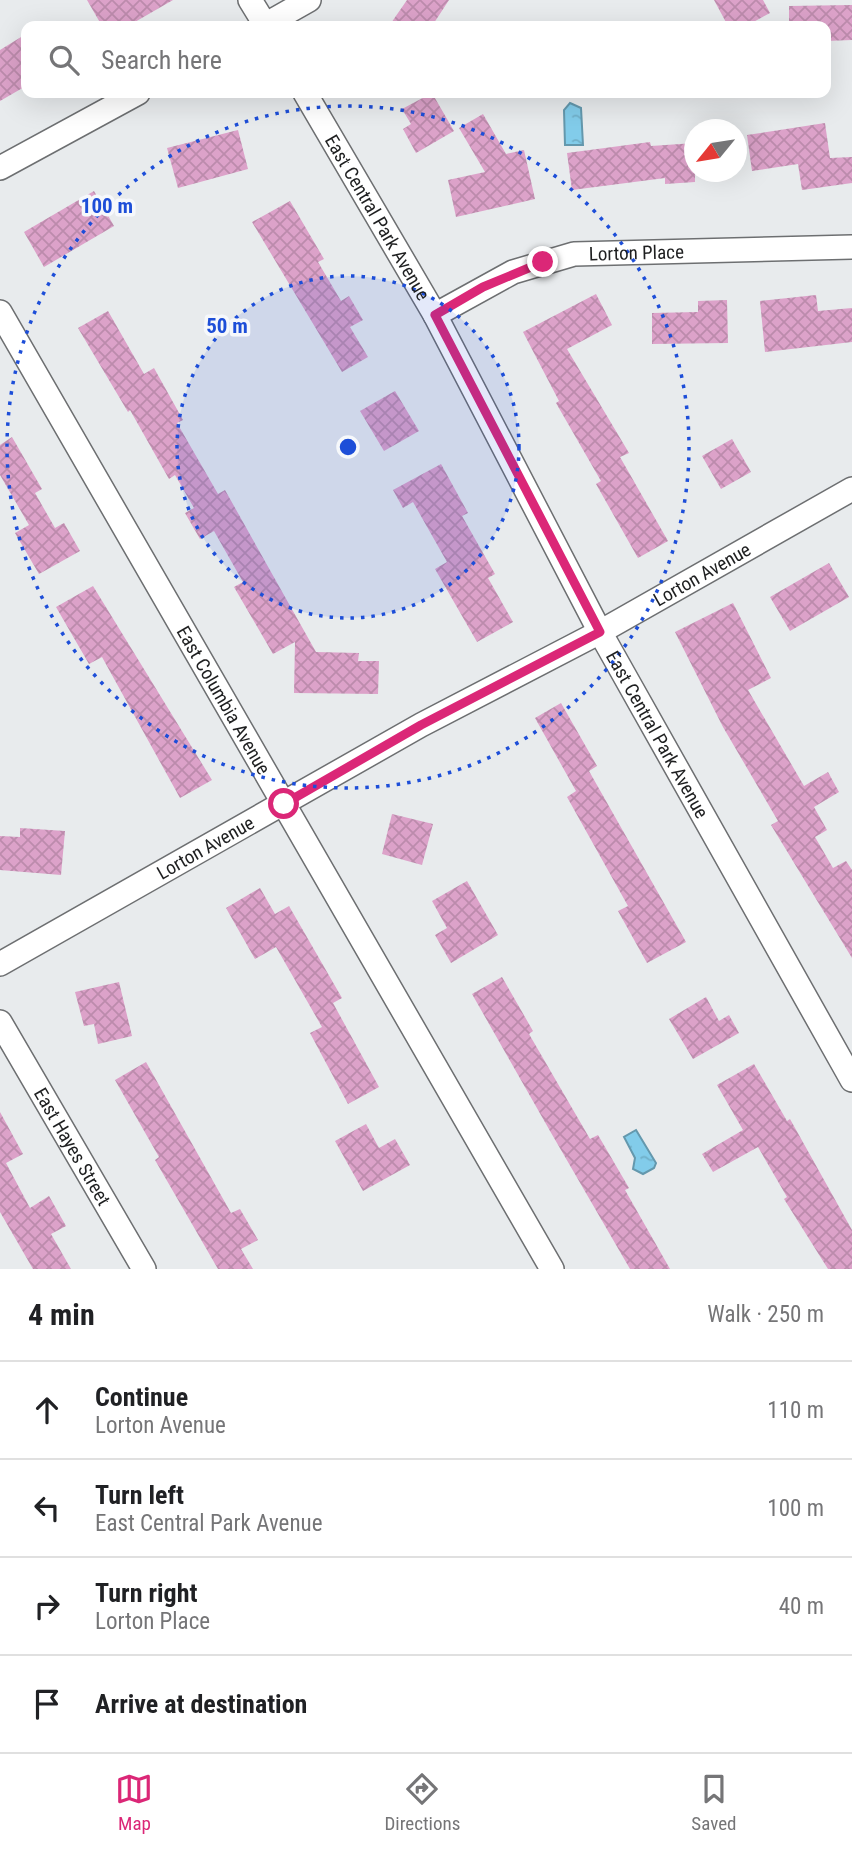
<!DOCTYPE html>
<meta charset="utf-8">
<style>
body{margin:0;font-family:"Roboto Condensed",sans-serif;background:#f2f2f2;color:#202124}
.compass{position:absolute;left:684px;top:119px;width:63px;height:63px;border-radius:50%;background:#fff;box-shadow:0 7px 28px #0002;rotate:240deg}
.stop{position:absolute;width:21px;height:21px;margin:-16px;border:5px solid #db2777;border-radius:50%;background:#fff}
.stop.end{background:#db2777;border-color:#fff;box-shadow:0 2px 7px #0008}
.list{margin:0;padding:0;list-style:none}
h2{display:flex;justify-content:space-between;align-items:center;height:91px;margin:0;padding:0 28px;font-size:30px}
h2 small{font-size:23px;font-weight:400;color:#757577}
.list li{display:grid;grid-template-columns:46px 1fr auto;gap:21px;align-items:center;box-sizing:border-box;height:98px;padding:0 28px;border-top:2px solid #e0e0e0}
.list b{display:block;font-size:26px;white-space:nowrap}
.list p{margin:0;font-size:23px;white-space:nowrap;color:#757577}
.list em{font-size:23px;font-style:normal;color:#757577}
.icon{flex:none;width:38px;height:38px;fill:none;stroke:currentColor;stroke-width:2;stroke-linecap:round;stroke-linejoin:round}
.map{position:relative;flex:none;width:852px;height:1269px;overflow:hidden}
.search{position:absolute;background:#fff;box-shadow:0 7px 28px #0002;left:21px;right:21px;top:21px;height:77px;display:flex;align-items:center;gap:18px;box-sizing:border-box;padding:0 24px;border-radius:14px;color:#757577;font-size:26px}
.sheet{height:483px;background:#fff}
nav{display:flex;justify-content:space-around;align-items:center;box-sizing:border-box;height:98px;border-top:2px solid #e0e0e0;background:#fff;font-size:19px;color:#757577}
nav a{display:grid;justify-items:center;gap:4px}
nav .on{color:#db2777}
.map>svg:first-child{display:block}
</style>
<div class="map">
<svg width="852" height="1269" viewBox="0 0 852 1269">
<defs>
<pattern id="water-ripples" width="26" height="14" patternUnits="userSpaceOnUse" patternTransform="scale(1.75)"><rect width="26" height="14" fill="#82ccea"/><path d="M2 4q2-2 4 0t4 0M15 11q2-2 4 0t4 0" fill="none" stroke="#70afc8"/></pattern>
<pattern id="building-cross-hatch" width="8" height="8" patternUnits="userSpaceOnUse" patternTransform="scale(1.75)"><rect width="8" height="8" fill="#dca2c9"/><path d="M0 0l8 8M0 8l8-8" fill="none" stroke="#bc8bac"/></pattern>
</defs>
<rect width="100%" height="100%" fill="#e8ebed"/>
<!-- water -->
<path fill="url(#water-ripples)" stroke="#6498ad" stroke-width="2" d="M570 103 581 108 583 145H565L564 110Z
M636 1130 656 1163 654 1168 643 1174 633 1169 635 1158 624 1137Z"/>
<!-- building -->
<path fill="url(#building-cross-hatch)" d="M87 0H173L128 26H102Z
M407 0H449L432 26H389Z
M714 0H763L770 13 746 26H728Z
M852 5V40L826 41V26H789V6Z
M26 34V86L0 101V50Z
M432 93 454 131 416 153 403 129 411 124 402 109Z
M483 114 506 154 524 150 535 199 456 217 448 180 485 172 459 128Z
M825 123 830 158 852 157V183L802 190 798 164 752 171 747 135Z
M238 130 248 169 178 188 167 148Z
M650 142 651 146 695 143V182L665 184V178L572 190 567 153Z
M94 191 114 226 44 267 24 232Z
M290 201 324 259 318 262 341 301 349 296 363 320 350 327 368 357 342 372 252 222Z
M596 294 612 325 567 349 629 453 620 457 668 541 638 558 596 484 601 481 556 403 559 401 523 332Z
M816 295 818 311 852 308V342L765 352 760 301Z
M727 300 728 343 652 344V313L698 312V301Z
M108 311 144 374 154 368 183 420 177 423 218 494 225 490 316 652 359 653 358 661H379L378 694 294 693 295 642 273 654 234 587 243 582 214 531 200 539 185 513 194 508 175 475 169 479 130 410 128 412 78 328Z
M395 391 419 431 384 451 360 411Z
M12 437 42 489 35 493 55 528 64 523 80 551 39 574 15 533 29 525 0 475V445Z
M732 439 751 472 721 489 702 456Z
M441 464 468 513 462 516 495 574 488 578 513 622 477 642 435 569 447 562 413 502 403 508 393 490Z
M829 563 849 597 790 631 770 597Z
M93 586 212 780 180 798 102 657 89 664 56 607Z
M733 603 771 678 748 690 804 786 828 772 839 792 814 807 827 830 815 837 833 868 846 861 852 870V958L771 825 778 821 723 727 675 632Z
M561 703 597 766 589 771 686 942 647 963 618 911 628 906 567 797 576 791 535 718Z
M392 814 433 824 422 865 382 854Z
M20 828 65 831 61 875 0 870V836L20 837Z
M467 881 498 935 451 963 435 935 447 928 432 901Z
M260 888 275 914 289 906 342 998 333 1003 379 1087 348 1104 310 1033 322 1027 276 947 255 959 226 908Z
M502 977 533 1031 529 1034 590 1139 598 1135 629 1188 625 1190 670 1269H630L550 1131 472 994Z
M119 982 132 1036 98 1044 94 1024 84 1026 75 992Z
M706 997 719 1021 729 1015 739 1033 693 1059 669 1019Z
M146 1062 231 1213 240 1209 258 1240 241 1249 253 1269H218L155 1160 159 1157 115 1080Z
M754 1064 787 1121 790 1119 852 1230V1269H828L784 1199 787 1197 758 1147 713 1172 702 1154 743 1130 717 1085Z
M0 1112 23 1154 6 1163 30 1208 49 1196 66 1226 51 1234 71 1269H33L0 1212Z
M366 1124 379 1148 395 1139 410 1165 363 1191 335 1141Z"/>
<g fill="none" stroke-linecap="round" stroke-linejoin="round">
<!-- minor casing -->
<g stroke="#6d6f71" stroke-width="26">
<g id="minor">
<path d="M250 0 266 26"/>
<path d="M263 26 309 0"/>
<path id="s1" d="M305 93 435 315 600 632 852 1080"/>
<path d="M0 168 138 93"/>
<path id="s2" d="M0 312 552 1269"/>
<path id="s3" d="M435 315 513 272 574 254 852 247"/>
<path id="s4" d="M0 964 421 725 600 632 852 489"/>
<path id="s5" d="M0 1022 144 1269"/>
</g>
</g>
<!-- minor -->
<use href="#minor" stroke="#fff" stroke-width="23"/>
</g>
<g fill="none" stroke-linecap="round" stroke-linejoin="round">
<!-- route -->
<path stroke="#db2777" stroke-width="9" d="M284 804 421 725 600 632 435 315 483 287 543 262"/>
</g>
<!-- distance rings -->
<circle cx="348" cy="447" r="171" fill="#1d4ed8" fill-opacity=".12"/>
<g fill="none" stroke="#1d4ed8" stroke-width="3.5" stroke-dasharray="3.5 7">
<circle cx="348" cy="447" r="171"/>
<circle cx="348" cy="447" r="341"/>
</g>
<g text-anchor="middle" stroke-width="7" stroke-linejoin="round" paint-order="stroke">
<!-- street labels -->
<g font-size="19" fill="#1e1f20" stroke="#f6f8fb">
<text dy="7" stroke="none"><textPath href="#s1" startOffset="144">East Central Park Avenue</textPath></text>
<text dy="7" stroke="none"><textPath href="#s3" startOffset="215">Lorton Place</textPath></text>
<text dy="7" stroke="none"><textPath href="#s4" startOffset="803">Lorton Avenue</textPath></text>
<text dy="7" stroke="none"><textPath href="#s2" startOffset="448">East Columbia Avenue</textPath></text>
<text dy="7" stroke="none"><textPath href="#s1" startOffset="732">East Central Park Avenue</textPath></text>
<text dy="7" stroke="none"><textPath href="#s4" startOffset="236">Lorton Avenue</textPath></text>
<text dy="7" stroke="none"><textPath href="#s5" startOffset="144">East Hayes Street</textPath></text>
</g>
</g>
<circle cx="348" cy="447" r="10" fill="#1d4ed8" stroke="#f6f8fb" stroke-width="3.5"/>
<g font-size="21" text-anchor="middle" font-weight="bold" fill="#1d4ed8" stroke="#f6f8fb" stroke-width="7" stroke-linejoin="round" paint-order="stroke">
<text x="107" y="213">100 m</text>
<text x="227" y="333">50 m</text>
</g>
</svg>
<svg class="compass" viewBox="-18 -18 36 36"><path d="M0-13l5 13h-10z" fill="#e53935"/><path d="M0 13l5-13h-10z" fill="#757577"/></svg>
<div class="stop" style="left:284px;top:804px"></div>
<div class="stop end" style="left:543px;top:262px"></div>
<div class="search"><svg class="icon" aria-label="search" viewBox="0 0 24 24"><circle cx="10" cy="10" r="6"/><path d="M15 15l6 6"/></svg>Search here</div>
</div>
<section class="sheet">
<h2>4 min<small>Walk · 250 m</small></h2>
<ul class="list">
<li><svg class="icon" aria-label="ahead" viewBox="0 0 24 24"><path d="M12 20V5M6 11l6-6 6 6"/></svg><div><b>Continue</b><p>Lorton Avenue</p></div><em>110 m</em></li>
<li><svg class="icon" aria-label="left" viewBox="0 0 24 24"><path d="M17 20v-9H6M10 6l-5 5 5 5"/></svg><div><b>Turn left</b><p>East Central Park Avenue</p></div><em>100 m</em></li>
<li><svg class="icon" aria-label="right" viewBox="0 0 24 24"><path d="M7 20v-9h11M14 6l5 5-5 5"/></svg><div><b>Turn right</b><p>Lorton Place</p></div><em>40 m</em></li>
<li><svg class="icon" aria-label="arrive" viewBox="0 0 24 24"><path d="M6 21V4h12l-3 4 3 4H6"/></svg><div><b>Arrive at destination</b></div></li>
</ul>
</section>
<nav>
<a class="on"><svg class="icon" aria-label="map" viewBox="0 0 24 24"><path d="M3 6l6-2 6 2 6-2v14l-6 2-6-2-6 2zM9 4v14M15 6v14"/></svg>Map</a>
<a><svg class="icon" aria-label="directions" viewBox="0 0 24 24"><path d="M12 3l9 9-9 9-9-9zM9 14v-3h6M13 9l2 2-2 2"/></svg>Directions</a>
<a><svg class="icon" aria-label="saved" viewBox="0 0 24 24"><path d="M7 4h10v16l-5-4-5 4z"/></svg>Saved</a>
</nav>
